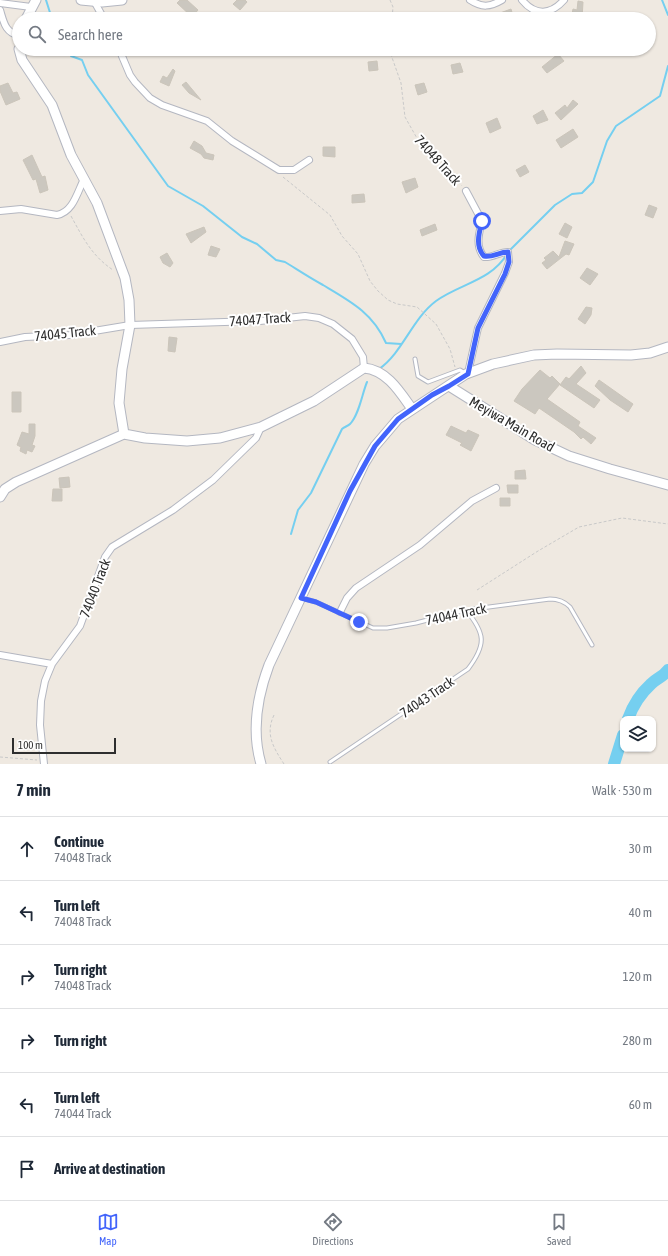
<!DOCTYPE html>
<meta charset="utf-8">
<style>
body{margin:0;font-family:"Asap Condensed",sans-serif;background:#f2f2f3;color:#1f2937}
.controls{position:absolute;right:12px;bottom:12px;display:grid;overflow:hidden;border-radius:8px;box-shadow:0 1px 3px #0004}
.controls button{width:36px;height:36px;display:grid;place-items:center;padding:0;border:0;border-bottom:1px solid #e0e1e3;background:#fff;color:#1f2937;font:20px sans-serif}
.scale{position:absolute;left:12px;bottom:10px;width:104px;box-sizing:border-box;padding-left:4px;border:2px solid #2e2e2e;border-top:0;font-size:11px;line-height:14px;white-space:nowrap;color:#2e2e2e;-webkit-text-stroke:3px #fff;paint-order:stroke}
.stop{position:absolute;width:12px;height:12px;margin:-9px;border:3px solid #4264fb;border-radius:50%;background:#fff}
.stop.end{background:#4264fb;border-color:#fff;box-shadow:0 1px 4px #0008}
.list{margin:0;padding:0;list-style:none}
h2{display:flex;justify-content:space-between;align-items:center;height:52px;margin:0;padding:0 16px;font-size:17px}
h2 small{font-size:13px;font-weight:400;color:#747a83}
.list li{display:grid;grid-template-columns:26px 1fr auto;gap:12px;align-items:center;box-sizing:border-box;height:64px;padding:0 16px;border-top:1px solid #e0e1e3}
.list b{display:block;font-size:15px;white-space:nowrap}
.list p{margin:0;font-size:13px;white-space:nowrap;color:#747a83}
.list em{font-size:13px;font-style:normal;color:#747a83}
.icon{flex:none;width:22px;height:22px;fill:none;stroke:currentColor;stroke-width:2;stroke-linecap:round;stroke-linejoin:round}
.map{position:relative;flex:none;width:668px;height:764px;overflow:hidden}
.search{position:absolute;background:#fff;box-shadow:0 1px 3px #0004;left:12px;right:12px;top:12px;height:44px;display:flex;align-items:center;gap:10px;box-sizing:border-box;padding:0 14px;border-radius:22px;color:#747a83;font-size:15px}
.sheet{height:436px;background:#fff}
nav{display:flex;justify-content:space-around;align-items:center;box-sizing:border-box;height:56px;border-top:1px solid #e0e1e3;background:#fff;font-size:11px;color:#747a83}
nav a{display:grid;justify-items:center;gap:2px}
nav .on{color:#4264fb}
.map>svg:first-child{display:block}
</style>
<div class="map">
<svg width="668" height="764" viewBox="0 0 668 764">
<rect width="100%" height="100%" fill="#efe9e1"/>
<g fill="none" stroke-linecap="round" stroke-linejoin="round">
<!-- stream -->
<path stroke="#75cff0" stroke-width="2" d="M46 0 52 19
M662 0 668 15
M66 49 71 56 82 60 88 75 168 186 203 206 242 237 257 244 276 260 285 262C298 270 310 278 323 285 350 301 373 313 386 343L401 344
M509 251 555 205 572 194 582 193 593 182 607 141 616 126 660 96 668 66
M379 369C403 352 412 319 436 301 459 284 491 281 507 254
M291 534 298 510 311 493 342 429C344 427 348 426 350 424 359 415 362 394 367 382"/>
<!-- river -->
<path stroke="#75cff0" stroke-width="12" d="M628 719C633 705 640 694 651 684 657 678 663 677 668 670
M614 764 623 735"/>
</g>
<!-- building -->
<path fill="#cbc7bf" stroke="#cbc5ba" d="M180 0H187L198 10 192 17 177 3Z
M237 0H245L247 2 240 10 233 4Z
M578 1 583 2 582 19H571L573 9 577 10Z
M511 9 514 19H502L500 13Z
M558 54 564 61 547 73 542 67Z
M377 61 378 70 369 71 368 62Z
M460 63 463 72 453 74 451 65Z
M173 69 175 71 169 86 160 82 163 76 167 78Z
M186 82 201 100 189 93 182 85Z
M8 83 13 93 17 92 20 99 6 105 0 91V86Z
M424 83 427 92 418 95 415 85Z
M573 100 578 104 561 120 555 113 565 105 567 108Z
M543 110 548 120 537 124 533 116Z
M497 118 501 128 490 133 486 123Z
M573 129 578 137 561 148 556 140Z
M194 141 202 146 206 153 214 155 213 160 204 158 201 154 190 148Z
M323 147H335V157L323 156Z
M32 155 42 177 45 176 48 190 40 193 36 179 33 180 23 160Z
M525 165 529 172 520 177 516 170Z
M415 178 418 187 406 193 402 182Z
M364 194 365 202 352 203V195Z
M649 205 657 208 653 218 645 215Z
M565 223 572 227 567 238 559 234Z
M435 224 437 230 422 236 420 230Z
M204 227 206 232 191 243 186 234Z
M565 241 574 244 569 255 566 254 547 269 542 263 546 260 544 258 553 251 559 257Z
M211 246 220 249 216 257 208 255Z
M167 253 173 263 170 267 163 263 160 257Z
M587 268 598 274 590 285 580 278Z
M586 307 592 308 591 315 585 324 578 319Z
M169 337 177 338 175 352 168 351Z
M581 366 586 373 576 384 600 400 594 408 560 385 566 377 569 379Z
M540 370 550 378 552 376 560 384 547 399 580 422 578 426 596 438 591 444 583 437 581 439 574 432 539 408 535 414 514 401 522 389Z
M599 380 633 404 628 412 610 400 595 386Z
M12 392H21V412H12Z
M29 424H35V436L32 445 35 446 32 452 27 450 26 454 20 451 21 447 17 445 22 432 29 434Z
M451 426 466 433 468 430 479 435 471 451 460 445 462 443 446 435Z
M525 470 526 479H515V471Z
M69 477 70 487 60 488 59 478Z
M507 485H518V493H508Z
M53 489H62V501H52Z
M500 498H510V506H500Z"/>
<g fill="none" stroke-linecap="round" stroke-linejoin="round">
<!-- lane casing -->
<g stroke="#b4b7c1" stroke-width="5">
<path id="lane" d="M415 359 418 376 428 382 460 370 465 373
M301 598 316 602 373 628H387L416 623 466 610 550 599C558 599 564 601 570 607L592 645
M330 762 468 669C487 644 485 633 466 610"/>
</g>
<!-- street casing -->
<g stroke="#b4b7c1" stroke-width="8">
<path id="street" d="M470 0C482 8 490 7 502 0
M522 0C535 16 551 15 564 0
M94 1 104 19
M0 3 31 7
M0 10C4 23 5 32 19 36
M119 49 130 75 135 82 150 98 162 105 207 121 232 141 279 170H294L309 160
M466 191 482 221C479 233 475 246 484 257 492 258 499 252 508 252L509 262 505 273 478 328 468 373
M0 211 21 209 57 215C73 212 77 193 84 179
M0 342 25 337 70 335 130 325 260 321 305 316 319 318 333 324 352 339 363 357 364 368
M340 612 347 598 356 588 420 545 472 501 496 488
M0 655 52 664
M44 764 40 725 41 701 45 681 52 664 80 626 105 557 112 547 173 510 213 480 256 438 261 427"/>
</g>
<!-- secondary casing -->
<g stroke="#b4b7c1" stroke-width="11">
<path id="secondary" d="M81 0 102 2 122 0
M26 19 36 0
M19 49 22 60 52 105 71 155 97 203 125 278 129 300 130 325 122 369 119 403 124 434
M449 386 535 440 569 456 610 469 668 485
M0 497 5 489 16 482 124 434 145 438 187 441 220 438 261 427 314 401 364 368C387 370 400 392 412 409
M261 764C251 730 257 697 269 665L364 464 375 446 398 419 466 374 493 364 534 355 557 354 631 355 650 353 668 347"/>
</g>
<!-- path -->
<path stroke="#c9c9c9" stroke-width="1" stroke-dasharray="3 2" stroke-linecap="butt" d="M390 0 393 7 392 19
M389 49 401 83 405 117 418 140 439 159 462 186
M283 177 330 215 342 236 358 254 370 281 378 291 388 300 397 304 417 307 436 324 450 349 455 367
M71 216C83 238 92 256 113 270
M477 590 538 551 579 527 622 518 668 524
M274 715C265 734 273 747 284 764
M0 757 37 760"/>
<!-- lane -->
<use href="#lane" stroke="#fff" stroke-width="3"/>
<!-- street -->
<use href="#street" stroke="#fff" stroke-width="6"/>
<!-- secondary -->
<use href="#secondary" stroke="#fff" stroke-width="9"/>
</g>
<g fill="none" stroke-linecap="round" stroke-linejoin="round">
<!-- route -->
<path stroke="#4264fb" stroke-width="5" d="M359 622 316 602 301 598 350 491 375 446 398 419 432 395 449 386 468 374 478 328 505 274 509 262 508 252C499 252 492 258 484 256 475 246 479 233 482 221"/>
</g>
<g text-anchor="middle" stroke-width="4" stroke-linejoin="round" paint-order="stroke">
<!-- street labels -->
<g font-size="14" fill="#2e2e2e" stroke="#fff">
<text transform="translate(438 160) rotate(48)" y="5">74048 Track</text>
<text transform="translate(260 319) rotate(-4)" y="5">74047 Track</text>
<text transform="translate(65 333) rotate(-6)" y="5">74045 Track</text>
<text transform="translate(512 424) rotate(30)" y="5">Meyiwa Main Road</text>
<text transform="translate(95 588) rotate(-69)" y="5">74040 Track</text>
<text transform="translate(456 614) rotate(-12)" y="5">74044 Track</text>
<text transform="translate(427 697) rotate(-34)" y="5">74043 Track</text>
</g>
</g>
</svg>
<div class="controls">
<button><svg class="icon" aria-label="layers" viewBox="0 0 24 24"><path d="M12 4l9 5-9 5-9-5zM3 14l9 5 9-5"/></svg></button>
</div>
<div class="scale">100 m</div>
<div class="stop" style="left:482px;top:221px"></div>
<div class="stop end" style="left:359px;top:622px"></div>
<div class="search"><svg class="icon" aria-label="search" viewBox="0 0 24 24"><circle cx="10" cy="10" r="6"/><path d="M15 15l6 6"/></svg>Search here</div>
</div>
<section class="sheet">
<h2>7 min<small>Walk · 530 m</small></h2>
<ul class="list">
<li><svg class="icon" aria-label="ahead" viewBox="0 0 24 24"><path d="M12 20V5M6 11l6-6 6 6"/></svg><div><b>Continue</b><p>74048 Track</p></div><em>30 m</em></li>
<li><svg class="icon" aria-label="left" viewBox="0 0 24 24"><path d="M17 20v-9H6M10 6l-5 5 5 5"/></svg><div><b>Turn left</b><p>74048 Track</p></div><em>40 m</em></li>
<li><svg class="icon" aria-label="right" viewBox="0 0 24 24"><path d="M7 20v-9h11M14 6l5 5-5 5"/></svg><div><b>Turn right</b><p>74048 Track</p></div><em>120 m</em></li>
<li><svg class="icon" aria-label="right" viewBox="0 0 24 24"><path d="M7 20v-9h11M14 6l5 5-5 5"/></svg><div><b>Turn right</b></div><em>280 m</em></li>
<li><svg class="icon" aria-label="left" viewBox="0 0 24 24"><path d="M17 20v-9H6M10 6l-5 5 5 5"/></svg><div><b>Turn left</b><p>74044 Track</p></div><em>60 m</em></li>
<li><svg class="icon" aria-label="arrive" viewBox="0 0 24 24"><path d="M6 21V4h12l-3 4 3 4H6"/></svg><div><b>Arrive at destination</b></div></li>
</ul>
</section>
<nav>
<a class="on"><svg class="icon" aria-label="map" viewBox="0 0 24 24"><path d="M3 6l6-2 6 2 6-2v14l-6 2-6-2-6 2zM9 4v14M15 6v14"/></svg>Map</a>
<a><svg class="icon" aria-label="directions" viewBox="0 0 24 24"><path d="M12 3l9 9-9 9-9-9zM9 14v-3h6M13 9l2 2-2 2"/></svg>Directions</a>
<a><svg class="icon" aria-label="saved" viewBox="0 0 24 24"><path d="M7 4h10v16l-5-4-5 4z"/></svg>Saved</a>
</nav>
